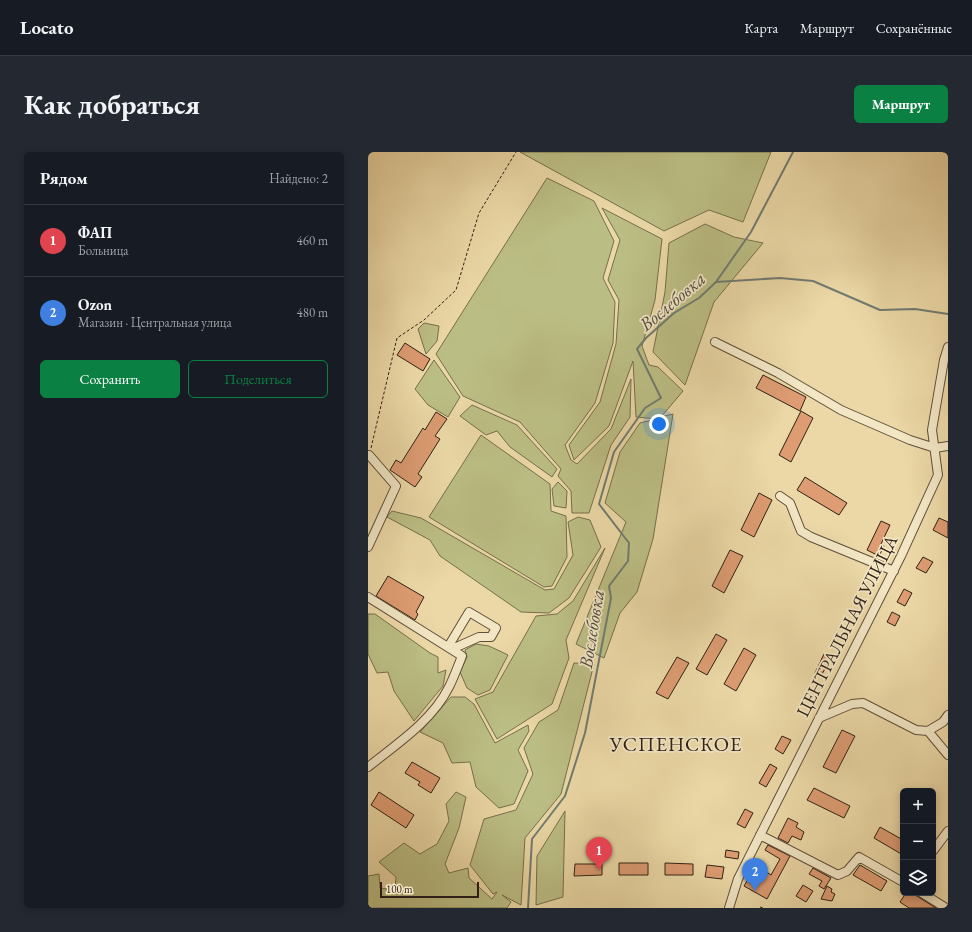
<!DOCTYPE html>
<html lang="ru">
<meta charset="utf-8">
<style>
body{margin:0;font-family:"EB Garamond",serif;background:#242831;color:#f1f3f6}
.controls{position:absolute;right:12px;bottom:12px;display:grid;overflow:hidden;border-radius:6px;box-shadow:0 2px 10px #0003}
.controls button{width:36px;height:36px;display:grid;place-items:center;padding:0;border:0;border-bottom:1px solid #363941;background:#171b24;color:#f1f3f6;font:20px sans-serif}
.scale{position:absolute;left:12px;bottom:10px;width:99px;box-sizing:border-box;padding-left:4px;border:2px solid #302015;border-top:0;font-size:11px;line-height:14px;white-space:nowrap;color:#302015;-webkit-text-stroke:3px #f2e6c5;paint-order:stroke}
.you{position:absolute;left:291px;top:272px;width:14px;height:14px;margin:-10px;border:3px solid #fff;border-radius:50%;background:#1a73e8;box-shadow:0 0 0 6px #1a73e833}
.badge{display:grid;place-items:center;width:26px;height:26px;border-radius:50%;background:#0b8043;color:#fff;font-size:13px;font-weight:700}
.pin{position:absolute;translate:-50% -33px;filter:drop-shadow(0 1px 2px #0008)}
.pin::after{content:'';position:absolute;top:21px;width:14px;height:12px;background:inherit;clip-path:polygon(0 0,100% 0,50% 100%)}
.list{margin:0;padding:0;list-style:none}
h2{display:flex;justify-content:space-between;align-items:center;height:52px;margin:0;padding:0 16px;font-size:17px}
h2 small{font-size:13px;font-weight:400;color:#9ea1a6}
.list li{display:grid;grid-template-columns:26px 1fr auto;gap:12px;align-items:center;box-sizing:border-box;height:72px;padding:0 16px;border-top:1px solid #363941}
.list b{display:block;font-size:15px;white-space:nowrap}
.list p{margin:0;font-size:13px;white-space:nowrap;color:#9ea1a6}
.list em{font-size:13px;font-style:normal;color:#9ea1a6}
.actions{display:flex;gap:8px;padding:12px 16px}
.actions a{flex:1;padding:9px 0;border:1px solid #0b8043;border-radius:6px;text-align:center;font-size:14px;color:#0b8043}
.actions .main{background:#0b8043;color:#fff}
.icon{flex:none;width:22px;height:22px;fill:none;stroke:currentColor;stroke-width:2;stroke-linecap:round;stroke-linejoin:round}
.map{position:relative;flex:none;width:580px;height:756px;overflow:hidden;border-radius:6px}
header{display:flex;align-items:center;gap:24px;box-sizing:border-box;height:56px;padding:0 20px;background:#171b24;border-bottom:1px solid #363941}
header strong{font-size:19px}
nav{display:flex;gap:22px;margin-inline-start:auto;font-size:14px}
.intro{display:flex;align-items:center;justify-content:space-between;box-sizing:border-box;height:96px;padding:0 24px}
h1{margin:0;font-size:28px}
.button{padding:10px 18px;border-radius:6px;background:#0b8043;color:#fff;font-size:14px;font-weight:700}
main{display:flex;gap:24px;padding:0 24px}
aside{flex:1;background:#171b24;border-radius:6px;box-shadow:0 2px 10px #0003}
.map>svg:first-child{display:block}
</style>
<header>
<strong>Locato</strong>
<nav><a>Карта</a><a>Маршрут</a><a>Сохранённые</a></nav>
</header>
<div class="intro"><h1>Как добраться</h1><a class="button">Маршрут</a></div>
<main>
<aside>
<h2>Рядом<small>Найдено: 2</small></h2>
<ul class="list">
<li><span class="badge" style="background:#e0444e">1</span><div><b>ФАП</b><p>Больница</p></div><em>460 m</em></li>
<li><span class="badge" style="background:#3f7fe0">2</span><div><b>Ozon</b><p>Магазин · Центральная улица</p></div><em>480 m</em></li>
</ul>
<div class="actions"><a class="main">Сохранить</a><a>Поделиться</a></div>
</aside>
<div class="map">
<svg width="580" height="756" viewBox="0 0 580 756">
<rect width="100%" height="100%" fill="#ebd8a6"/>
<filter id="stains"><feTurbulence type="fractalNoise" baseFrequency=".005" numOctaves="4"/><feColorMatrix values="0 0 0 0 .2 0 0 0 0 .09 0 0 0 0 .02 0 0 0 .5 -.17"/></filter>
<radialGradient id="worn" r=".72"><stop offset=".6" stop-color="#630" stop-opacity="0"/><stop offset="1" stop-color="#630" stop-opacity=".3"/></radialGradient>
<!-- green -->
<path fill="#bbbe84" stroke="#766f4c" d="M152 0H403L375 70 341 58 296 79Z
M179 26 226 49 246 89 235 126 247 150 245 191 227 251 197 293 203 308 209 312 243 277 263 227 262 265 243 293 221 361H204L203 339 190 324 193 317 152 270 95 244 68 202Z
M234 56 294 87 287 148 274 194 281 213 290 215 315 239 293 265 305 262 285 387 269 440 252 461 236 506 208 492 258 370 237 351 252 300 272 271 288 267 268 265 265 209 241 274 206 308 201 293 232 250 248 192 251 148 240 128 252 88Z
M337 72 366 85 395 91 346 150 317 233 285 200 297 140 301 91Z
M56 171 71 174 69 189 58 202 50 177Z
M66 208 92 245 80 265 60 253 47 237Z
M104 253 149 273 189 317 184 325 142 295 129 279 118 283 92 264Z
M113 283 182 332 183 359 198 364 199 405 184 434 176 435 61 365Z
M190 330 199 339 198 356 186 354 184 337Z
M24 359 53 366 177 438 186 437 205 403 200 370 210 365 222 368 233 395 201 446 181 461 153 460 72 404 62 388 19 365Z
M237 396 198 488 201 506 184 552 129 587 107 547 125 540 168 464 189 462 205 449Z
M0 462H7L62 501 70 505V521L78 518 75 534 46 569 26 539 20 520 9 521 0 502Z
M108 492 121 494 140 503 122 538 110 543 99 536 92 520 99 505 97 498Z
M206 511 226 512 193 642 157 686 153 753 134 743 143 750 139 756H0V724L11 722 12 736 27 738 28 725 11 710 36 691 52 702 69 692 81 669 78 652 88 640 98 645 91 676 77 712 81 721 100 716 101 726 124 747 129 740 125 742 102 713 116 667 148 658 165 622 156 596 171 570 190 558Z
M83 545H97L106 552 127 591 160 573 161 579 150 598 160 619 146 652 131 656 108 635 102 610 84 611 75 591 52 580Z
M197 659 195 745 168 753 169 704Z"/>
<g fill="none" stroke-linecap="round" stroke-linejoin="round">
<!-- stream -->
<path stroke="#707b72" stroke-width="2" d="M348 130 412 126 445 129 512 158 547 157 580 162
M160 756 164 687 197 644 217 581 243 446 241 434 260 409 261 391 231 352 246 300 277 256 293 246 269 197 278 186 306 161 331 146 348 130 383 80 425 0"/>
</g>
<!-- building -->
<path fill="#dd9c72" stroke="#302015" d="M37 191 62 207 55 219 29 203Z
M395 223 438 245 432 259 388 236Z
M433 259 445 266 423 310 411 303Z
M68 260 79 267 67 284 72 287 50 322 54 325 47 335 22 318 28 308 33 311 55 276 57 278Z
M437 325 479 351 471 363 429 338Z
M391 341 404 348 386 385 373 378Z
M571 366 580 370V386L565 378Z
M513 369 522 373 513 392 516 394 511 404 499 398Z
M362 398 375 404 356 441 344 434Z
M555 405 565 410 558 421 548 416Z
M20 424 56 445 48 460 50 462 47 468 8 444Z
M536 437 544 441 537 454 529 450Z
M524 460 532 464 527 474 519 470Z
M348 482 359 488 339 523 328 517Z
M376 496 388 503 368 539 356 532Z
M456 502 463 506 453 524 447 521Z
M309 505 321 511 300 547 288 541Z
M474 578 487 584 468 621 455 615Z
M414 584 423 588 415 602 407 597Z
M44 610 72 626 63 641 50 633 52 630 37 621Z
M402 612 409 616 398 635 391 631Z
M446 636 482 654 476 666 439 648Z
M11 640 46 663 38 676 3 653Z
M377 657 385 661 377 676 369 672Z
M420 666 430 671 428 675 436 680 433 688 424 684 420 691 410 686Z
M512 675 535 688V703L506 686Z
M400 693 422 704 399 747 376 734 386 718 394 719V717L403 723 412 707 397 698Z
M358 698 371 700 370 707 357 705Z
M251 711H280V723H251Z
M297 711 325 712V723H297Z
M207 712H234V723L206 724Z
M339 713 356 715 354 727 337 725Z
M492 713 519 729 513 739 485 723Z
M445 716 463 726 456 737 451 734 454 729 441 722Z
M435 733 445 739 438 750 428 744Z
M459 734 464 737 463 740 467 742 464 749 453 747Z
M538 741H544L568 756H541L532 750Z"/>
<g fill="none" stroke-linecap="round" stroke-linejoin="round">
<!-- minor casing -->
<g stroke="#5f4e39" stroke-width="10">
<path id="minor" d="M347 190 410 221 473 258 542 288 567 296 580 294
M412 344 422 351 433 379 443 385 526 419
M0 395 28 334 1 303
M0 445 94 504C90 514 86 525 81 535 64 569 29 592 0 615
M80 495 101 460 128 476 123 485H111L84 497
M451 566 484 552 495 551 548 578 560 579 575 570 580 563
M560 579 580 603
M392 683 470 723 479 719 491 705 535 730
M565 699 580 679
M554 741 578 756
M361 756 370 727 533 404 570 323 564 278 576 208 580 195"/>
</g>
<!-- path -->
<path stroke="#302015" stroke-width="1" stroke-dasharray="3 2" stroke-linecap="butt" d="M575 0 580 1
M3 296 29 186 56 168 88 138 111 61 148 0
M392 755 395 756"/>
<!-- minor -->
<use href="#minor" stroke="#f2e6c5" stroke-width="8"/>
</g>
<g text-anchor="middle" stroke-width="3.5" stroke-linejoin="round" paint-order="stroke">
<!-- street labels -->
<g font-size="18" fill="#302015" stroke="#f2e6c5">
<text transform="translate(479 474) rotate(-63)" y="6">ЦЕНТРАЛЬНАЯ УЛИЦА</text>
</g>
<!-- water labels -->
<g font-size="19" font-style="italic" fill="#504e44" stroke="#f2e6c5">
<text transform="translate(304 149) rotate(-40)" y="7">Вослебовка</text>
<text transform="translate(223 477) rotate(-81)" y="7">Вослебовка</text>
</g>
<!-- quarter labels -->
<g font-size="20" letter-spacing="1" fill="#302015" stroke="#f2e6c5">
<text x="308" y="599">УСПЕНСКОЕ</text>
</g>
</g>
<rect width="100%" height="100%" filter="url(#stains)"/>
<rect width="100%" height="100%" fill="url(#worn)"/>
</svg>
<div class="controls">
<button>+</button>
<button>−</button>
<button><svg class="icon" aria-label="layers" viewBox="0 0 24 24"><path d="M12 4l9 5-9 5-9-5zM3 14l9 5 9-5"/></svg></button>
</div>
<div class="scale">100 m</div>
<div class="you"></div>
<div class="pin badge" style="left:231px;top:718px;background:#e0444e">1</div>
<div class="pin badge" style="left:387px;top:739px;background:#3f7fe0">2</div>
</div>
</main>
